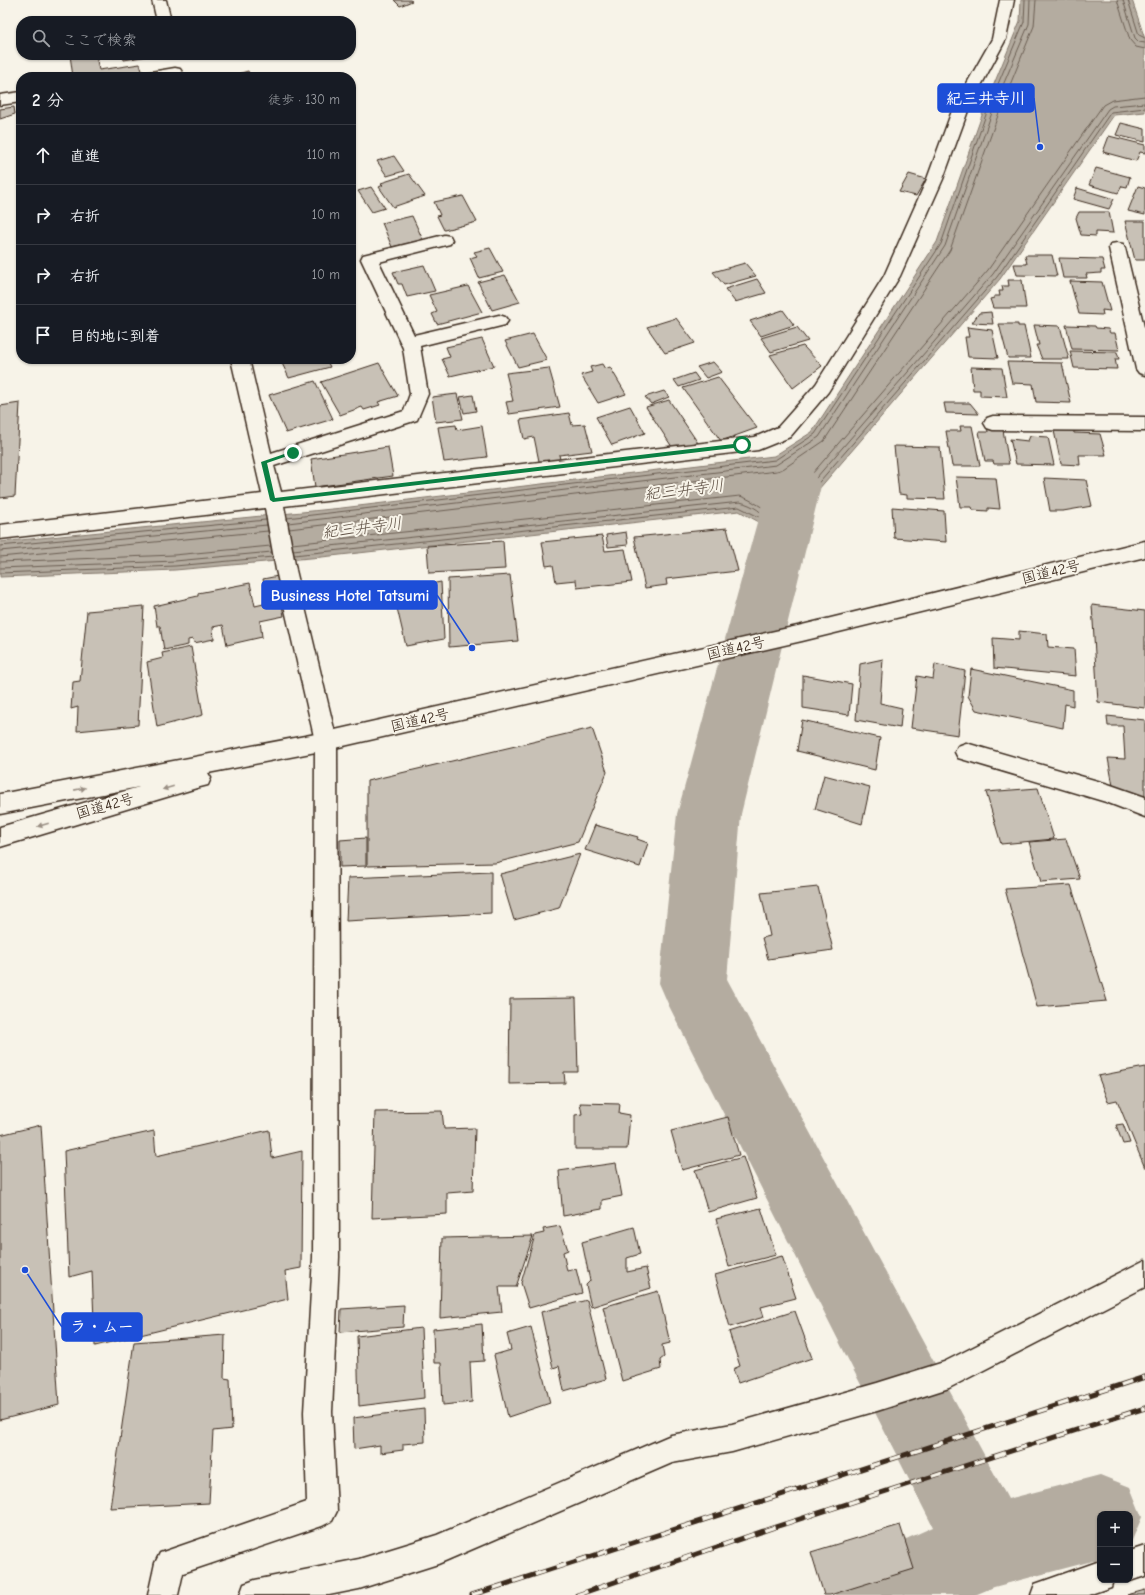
<!DOCTYPE html>
<html lang="ja">
<meta charset="utf-8">
<style>
body{margin:0;font-family:"Comic Neue","Klee One",sans-serif;background:#20242c;color:#f1f3f6}
.controls{position:absolute;right:12px;bottom:12px;display:grid;overflow:hidden;border-radius:8px;box-shadow:0 1px 3px #0004}
.controls button{width:36px;height:36px;display:grid;place-items:center;padding:0;border:0;border-bottom:1px solid #363941;background:#171b24;color:#f1f3f6;font:20px sans-serif}
.stop{position:absolute;width:12px;height:12px;margin:-9px;border:3px solid #0b8043;border-radius:50%;background:#fff}
.stop.end{background:#0b8043;border-color:#fff;box-shadow:0 1px 4px #0008}
.list{margin:0;padding:0;list-style:none}
h2{display:flex;justify-content:space-between;align-items:center;height:52px;margin:0;padding:0 16px;font-size:17px}
h2 small{font-size:13px;font-weight:400;color:#9ea1a6}
.list li{display:grid;grid-template-columns:26px 1fr auto;gap:12px;align-items:center;box-sizing:border-box;height:60px;padding:0 16px;border-top:1px solid #363941}
.list b{display:block;font-size:15px;white-space:nowrap}
.list em{font-size:13px;font-style:normal;color:#9ea1a6}
.icon{flex:none;width:22px;height:22px;fill:none;stroke:currentColor;stroke-width:2;stroke-linecap:round;stroke-linejoin:round}
.map{position:relative;flex:none;width:1145px;height:1595px;overflow:hidden}
.search{position:absolute;background:#171b24;box-shadow:0 1px 3px #0004;left:16px;top:16px;width:340px;height:44px;display:flex;align-items:center;gap:10px;box-sizing:border-box;padding:0 14px;border-radius:16px;color:#9ea1a6;font-size:15px}
.panel{position:absolute;background:#171b24;box-shadow:0 1px 3px #0004;left:16px;top:72px;width:340px;height:292px;border-radius:16px}
.map>svg:first-child{display:block}
</style>
<div class="map">
<svg width="1145" height="1595" viewBox="0 0 1145 1595">
<rect width="100%" height="100%" fill="#f7f3e8"/>
<filter id="ink" filterUnits="userSpaceOnUse"><feTurbulence type="fractalNoise" baseFrequency=".025" numOctaves="2"/><feDisplacementMap in="SourceGraphic" scale="8" xChannelSelector="R" yChannelSelector="G"/><feConvolveMatrix kernelMatrix="1 2 1 2 8 2 1 2 1" color-interpolation-filters="sRGB"/></filter>
<g filter="url(#ink)">
<!-- water -->
<path fill="#b4aca0" stroke="#84786c" d="M1021 0H1132L1145 39V112L1114 115 1000 279 818 490 798 570H751L759 522 739 511 322 557 175 570 0 577V542L342 508 774 456 812 432 937 242 987 101 1020 21Z"/>
<g fill="none" stroke-linecap="round" stroke-linejoin="round">
<!-- shore -->
<path stroke="#6b5e52" stroke-width="1" d="M1117 0 1130 40 1136 47 1145 49
M1123 0 1135 38 1139 42 1145 43
M1128 0 1139 35 1145 38
M287 518 775 460 815 434 941 244 990 103 1024 22 1025 0
M288 523 776 465 819 437 945 246 995 104 1029 24 1030 0
M289 529 777 471 783 469 824 441 950 250 1001 107 1034 26 1036 0
M292 544 740 496C747 498 753 502 760 506 780 519 772 533 769 553L786 555 803 486 806 481 988 270 1103 105 1112 100 1145 96
M0 546 266 520
M293 550 740 502C752 505 765 512 768 524L763 560 790 561 810 485 993 274 1108 109 1113 106 1145 103
M0 551 267 525
M294 555 739 507 761 518 763 521 757 565 794 566 814 488 997 277 1111 112 1145 108
M0 557 268 531
M0 562 174 555 271 546
M0 568 175 561 272 552
M0 573 175 566 273 557"/>
<!-- river -->
<path fill="#b4aca0" fill-rule="evenodd" d="M794 466 813 472 821 486 741 814 727 979 1008 1499 1100 1475 1130 1487 1142 1517 1130 1545V1514H1100V1559L994 1587 975 1595H835L848 1565 933 1527 669 1006 659 983 677 814 767 486 775 472Z"/>
</g>
<!-- building -->
<path fill="#c8c1b6" stroke="#3b2a1e" d="M394 0H410L412 1 400 6Z
M70 55H99L96 56 99 70 140 64 143 74 123 77H73Z
M123 55H154L124 60Z
M248 71 251 77H226L241 73Z
M14 107 15 114 0 119V109Z
M1121 123 1145 129V142L1116 135Z
M1109 136 1145 145V153L1140 152 1136 161 1103 152Z
M394 156 404 171 387 176 377 161Z
M1096 168 1130 177 1127 187 1122 186 1118 193 1089 185Z
M409 174 425 196 393 207 379 187 383 185 381 183Z
M909 174 926 179 916 196 899 192Z
M1138 186 1145 188V215L1128 211Z
M371 187 385 208 372 212 358 191Z
M1077 188 1114 199 1109 209 1073 199Z
M463 196 477 222 444 230 437 216 440 215 434 202Z
M1079 212H1109L1113 233 1096 232V236L1081 235 1076 218Z
M412 216 423 240 392 247 382 223Z
M1125 221H1145V260H1135Z
M490 248 503 272 479 278 470 258 477 256 474 252Z
M1025 255H1052L1057 276 1017 275 1014 264H1027Z
M1059 258 1102 259 1105 270H1101V273L1086 274 1087 278H1063Z
M745 263 756 276 724 285 713 272Z
M424 265 435 291 407 297 402 284H398L393 272Z
M505 275 520 302 492 310 478 282Z
M757 279 766 293 735 302 725 289Z
M1008 280H1022L1026 308H993L990 299 994 298V296H1000L999 291H1003L1002 286H1009Z
M1070 281 1102 282 1110 311 1102 310 1103 315 1079 314Z
M468 286 482 312 437 324 432 314 437 312 429 295Z
M783 310 794 325 761 336 750 321Z
M991 312 993 324 972 323 979 313Z
M676 318 695 343 665 353 647 327Z
M999 324H1018V326H1024L1031 358H1008Z
M1034 325 1060 326 1069 359H1042L1036 345H1039Z
M1066 325 1095 326 1096 328 1108 329 1110 333H1115L1119 350 1072 349Z
M797 327 808 341 771 352 761 338Z
M967 327 992 330 998 358 968 357 965 337H969Z
M533 334 547 360 518 367 505 341Z
M482 339 494 366 450 376 442 359 450 357 446 347Z
M803 346 822 366 793 388 770 355Z
M1070 351 1117 352 1119 359H1115L1117 369 1074 368Z
M280 359H326L330 367 289 378Z
M713 362 722 372 706 378 697 367Z
M1007 362 1062 363 1071 403 1036 402 1033 384 1012 383Z
M379 363 398 396 378 402 380 405 364 410 362 407 340 415 321 382Z
M602 364 605 369 610 367 626 394 598 403 581 375 592 372 590 367Z
M971 367 1002 368 1007 397 980 396V390H973Z
M549 368 560 407 509 414 506 402 513 401 506 373Z
M694 373 699 380 679 387 674 380Z
M718 377 757 428 721 441 683 388Z
M315 381 333 419 286 433 269 395Z
M664 391 669 397 651 404 645 397Z
M457 394 463 419 436 422 432 397Z
M473 395 476 411 464 413 460 397Z
M669 400 698 443 674 450 646 407Z
M20 403 15 496 0 498V406Z
M944 403H970L979 414 946 413Z
M630 406 645 433 612 445 596 417Z
M569 413 572 425 585 424 592 451 559 455 561 463 540 466 534 437 524 439 520 420Z
M456 425 457 430 482 426 487 457 444 462 438 427Z
M960 426H972L980 466H952L946 431H961Z
M987 426 1003 430 1009 464H994L993 461H985L979 432H988Z
M1053 426H1073L1074 433 1100 434 1106 455H1079L1080 465 1061 464Z
M1030 436 1048 437 1054 465 1016 464 1010 439 1028 441Z
M894 446 940 447 945 499 907 498V495L899 494Z
M388 447 393 476 315 487 311 459Z
M956 477 996 478 1000 509 988 508V511L973 510 972 507H960Z
M1044 478 1086 480 1092 506 1063 511H1050Z
M892 507 944 511 946 542 894 538Z
M727 528 738 571 666 579 667 585 645 588 634 537Z
M626 532 628 545 608 547 606 535Z
M602 536 605 551 625 549 632 582 577 588 576 580 556 582 553 565 546 566 542 542Z
M503 541 505 569 429 573 427 546Z
M510 575 518 641 449 647 448 579Z
M278 576 281 594 267 597 263 579Z
M441 582 444 639 406 646 393 591Z
M250 583 255 606 281 600 284 616 260 621 262 637 227 645 223 625 213 627 214 639 194 643 193 639 188 640V645L164 650 160 626H157L154 606 198 596V593Z
M1092 605 1145 611V708L1098 702Z
M144 606 138 725 77 731 78 707 71 709 73 682 80 681 87 611Z
M1019 631 1047 634 1048 647 1074 649 1076 676 994 668 993 638 1019 640Z
M191 647 203 715 157 727 147 662 163 658 162 653Z
M883 659 880 703 902 708 900 728 856 720 860 664Z
M935 664 965 671 958 735 911 728 917 676 933 679Z
M971 669 1073 690V706L1065 704 1063 728 976 710 968 696Z
M803 675 852 684 849 715 803 708Z
M1107 716 1145 720V800L1113 786 1108 758 1125 759 1123 726H1108Z
M802 720 880 738 875 770 797 751Z
M592 728 607 772 578 842 495 863 367 866V781Z
M824 775 870 787 862 824 815 809Z
M1038 788 1054 839 1001 844 986 792Z
M595 825 638 837 637 839 648 843 640 867 585 850Z
M366 838V866L340 867V840Z
M1066 839 1080 879 1041 882 1029 842Z
M580 854 559 908 514 920 500 874Z
M491 872V913L346 921 348 878Z
M1071 885 1107 1001 1037 1007 1005 889Z
M818 887 833 950 768 959 762 938 770 936 761 893Z
M576 998 578 1072H564L565 1083 509 1084 510 999Z
M1145 1067V1168L1117 1100 1108 1102 1098 1076Z
M580 1103 620 1104 619 1113 630 1115 627 1149H575V1115L582 1114Z
M442 1111 444 1129 475 1128 473 1191 447 1193V1214L372 1218 375 1112Z
M728 1117 739 1155 682 1170 671 1131Z
M1123 1124 1130 1143 1123 1144 1116 1125Z
M41 1125 59 1405 0 1420V1135Z
M269 1130 272 1158 302 1151 301 1268 285 1271 288 1299 95 1346 92 1271 69 1277 64 1151 154 1131 156 1156Z
M743 1157 757 1198 708 1212 695 1170Z
M616 1163 622 1196 602 1200V1209L563 1216 559 1171Z
M761 1208 776 1255 729 1267 716 1219Z
M560 1226 568 1250 563 1252 567 1271 576 1269 582 1293 529 1308 521 1283 535 1235 544 1233 543 1229Z
M634 1227 640 1254 627 1258V1272L646 1268 651 1288 591 1307 586 1285 590 1281 582 1242Z
M533 1236 516 1287H499L502 1312 440 1318 442 1238Z
M782 1256 796 1298 761 1307 764 1317 730 1327 715 1275Z
M658 1291 670 1343 662 1345 664 1357 660 1360 661 1369 622 1381 603 1307Z
M587 1300 606 1379 564 1391 559 1366 553 1368 541 1312Z
M404 1305 403 1327 340 1332 341 1309Z
M795 1311 812 1358 738 1383 733 1369 740 1366 729 1332Z
M482 1324 484 1361 470 1362 472 1402 443 1405 441 1363H434L433 1329Z
M531 1327 550 1403 508 1417 494 1355 511 1350 507 1334Z
M421 1328 424 1398 359 1406 357 1336Z
M225 1335 224 1378 230 1379 232 1429 213 1431 209 1503 110 1508 134 1342Z
M424 1409 425 1442 403 1444V1450L380 1453V1445L354 1449 353 1418Z
M900 1525 914 1569 830 1595H824L811 1552Z
M1145 1590V1595H1127Z"/>
<g fill="none" stroke-linecap="round" stroke-linejoin="round">
<!-- minor casing -->
<g stroke="#3b2a1e" stroke-width="3">
<path id="minor" d="M152 0H166L171 21H157Z
M1000 0H1014L1006 39 969 108 943 179 900 276 828 392 790 437 758 450 284 506 296 570 337 741 339 1257 332 1412 337 1511 332 1521 322 1526 183 1573 178 1595H148L155 1563 160 1553 307 1502 304 1412 313 1257 315 741 276 570 265 508 0 539V525L262 494 231 359H249L271 453 404 411 410 394 403 348 361 259 363 255 444 235 450 236 452 240 450 244 379 262 414 335 499 315 505 317 508 321 505 325 420 346 428 394 417 420 274 466 281 492 755 437 778 427 816 384 884 276 927 179 953 108 992 39Z
M175 68 180 69 182 72 180 75 172 77H137L139 74Z
M21 92V102L0 105V95Z
M1117 243 1123 244 1125 248 1145 331V375L1139 373 1136 369 1109 248 1111 244Z
M993 416 1145 417V431L993 430 987 428 984 423 987 418Z
M966 743 1108 784 1145 797V817L1106 802 958 758 955 752 958 746Z
M1145 1260V1287L949 1388 877 1411 732 1452 672 1463 438 1564 359 1589 329 1595H240L244 1584 255 1580 359 1559 437 1535 671 1435 732 1424 877 1383 944 1362Z
M1145 1546V1576L1130 1581 1128 1580H1130V1551Z
M1100 1561V1580H1113L1111 1587 1088 1595H1031L1035 1584Z"/>
</g>
<!-- highway casing -->
<g stroke="#3b2a1e" stroke-width="3">
<path id="highway" d="M1145 541V557L802 641 326 750 208 773 211 778 208 785 200 787 0 847V827L139 787 0 814V794L326 732 802 625Z"/>
</g>
<!-- minor -->
<use href="#minor" fill="#f7f3e8" fill-rule="evenodd"/>
<!-- highway -->
<use href="#highway" fill="#f7f3e8" fill-rule="evenodd"/>
<!-- rail casing -->
<g stroke="#3b2a1e" stroke-width="5">
<path id="rail" d="M472 1595 1145 1377
M577 1595 775 1527 1145 1408"/>
</g>
<!-- rail -->
<use href="#rail" stroke="#f7f3e8" stroke-width="3.5" stroke-dasharray="11" stroke-linecap="butt"/>
</g>
<!-- one-way arrows -->
<defs><path id="oneway-solid" d="M-6-.8H1V-3.2L6.5 0L1 3.2V.8H-6Z"/></defs>
<g fill="#998e83">
<use href="#oneway-solid" transform="translate(168 788) rotate(164)"/>
<use href="#oneway-solid" transform="translate(80 789) rotate(-11)"/>
<use href="#oneway-solid" transform="translate(43 825) rotate(164)"/>
</g>
</g>
<!-- route -->
<path fill="#0b8043" d="M742 443 745 445 742 447 273 502 270 500 261 462 293 451 296 453 267 463 275 498Z"/>
<g text-anchor="middle" stroke-width="4" stroke-linejoin="round" paint-order="stroke">
<!-- street labels -->
<g font-size="15" fill="#3b2a1e" stroke="#f7f3e8">
<text transform="translate(1051 572) rotate(-14)" y="5">国道42号</text>
<text transform="translate(736 648) rotate(-13)" y="5">国道42号</text>
<text transform="translate(420 720) rotate(-13)" y="5">国道42号</text>
<text transform="translate(105 806) rotate(-16)" y="5">国道42号</text>
</g>
<!-- water labels -->
<g font-size="16" font-style="italic" fill="#5f5145" stroke="#f7f3e8">
<text transform="translate(684 489) rotate(-7)" y="6">紀三井寺川</text>
<text transform="translate(362 527) rotate(-7)" y="6">紀三井寺川</text>
</g>
</g>
<!-- callouts -->
<path fill="none" stroke="#1d4ed8" stroke-width="1.5" d="M1040 147L1034 98M472 648L437 595M25 1270L62 1327"/>
<g fill="#1d4ed8" stroke="#f7f3e8" stroke-width="1.5">
<circle cx="1040" cy="147" r="4"/>
<circle cx="472" cy="648" r="4"/>
<circle cx="25" cy="1270" r="4"/>
</g>
<g fill="#1d4ed8" stroke="#1d4ed8" stroke-width="1.5">
<rect x="938" y="84" width="96" height="28" rx="4"/>
<rect x="262" y="581" width="175" height="28" rx="4"/>
<rect x="62" y="1313" width="80" height="28" rx="4"/>
</g>
<g font-size="16" text-anchor="middle" font-weight="bold" fill="#fff">
<text x="986" y="104">紀三井寺川</text>
<text x="350" y="601">Business Hotel Tatsumi</text>
<text x="102" y="1332">ラ・ムー</text>
</g>
</svg>
<div class="controls">
<button>+</button>
<button>−</button>
</div>
<div class="stop" style="left:742px;top:445px"></div>
<div class="stop end" style="left:293px;top:453px"></div>
<div class="search"><svg class="icon" aria-label="search" viewBox="0 0 24 24"><circle cx="10" cy="10" r="6"/><path d="M15 15l6 6"/></svg>ここで検索</div>
<section class="panel">
<h2>2 分<small>徒歩 · 130 m</small></h2>
<ul class="list">
<li><svg class="icon" aria-label="ahead" viewBox="0 0 24 24"><path d="M12 20V5M6 11l6-6 6 6"/></svg><div><b>直進</b></div><em>110 m</em></li>
<li><svg class="icon" aria-label="right" viewBox="0 0 24 24"><path d="M7 20v-9h11M14 6l5 5-5 5"/></svg><div><b>右折</b></div><em>10 m</em></li>
<li><svg class="icon" aria-label="right" viewBox="0 0 24 24"><path d="M7 20v-9h11M14 6l5 5-5 5"/></svg><div><b>右折</b></div><em>10 m</em></li>
<li><svg class="icon" aria-label="arrive" viewBox="0 0 24 24"><path d="M6 21V4h12l-3 4 3 4H6"/></svg><div><b>目的地に到着</b></div></li>
</ul>
</section>
</div>
